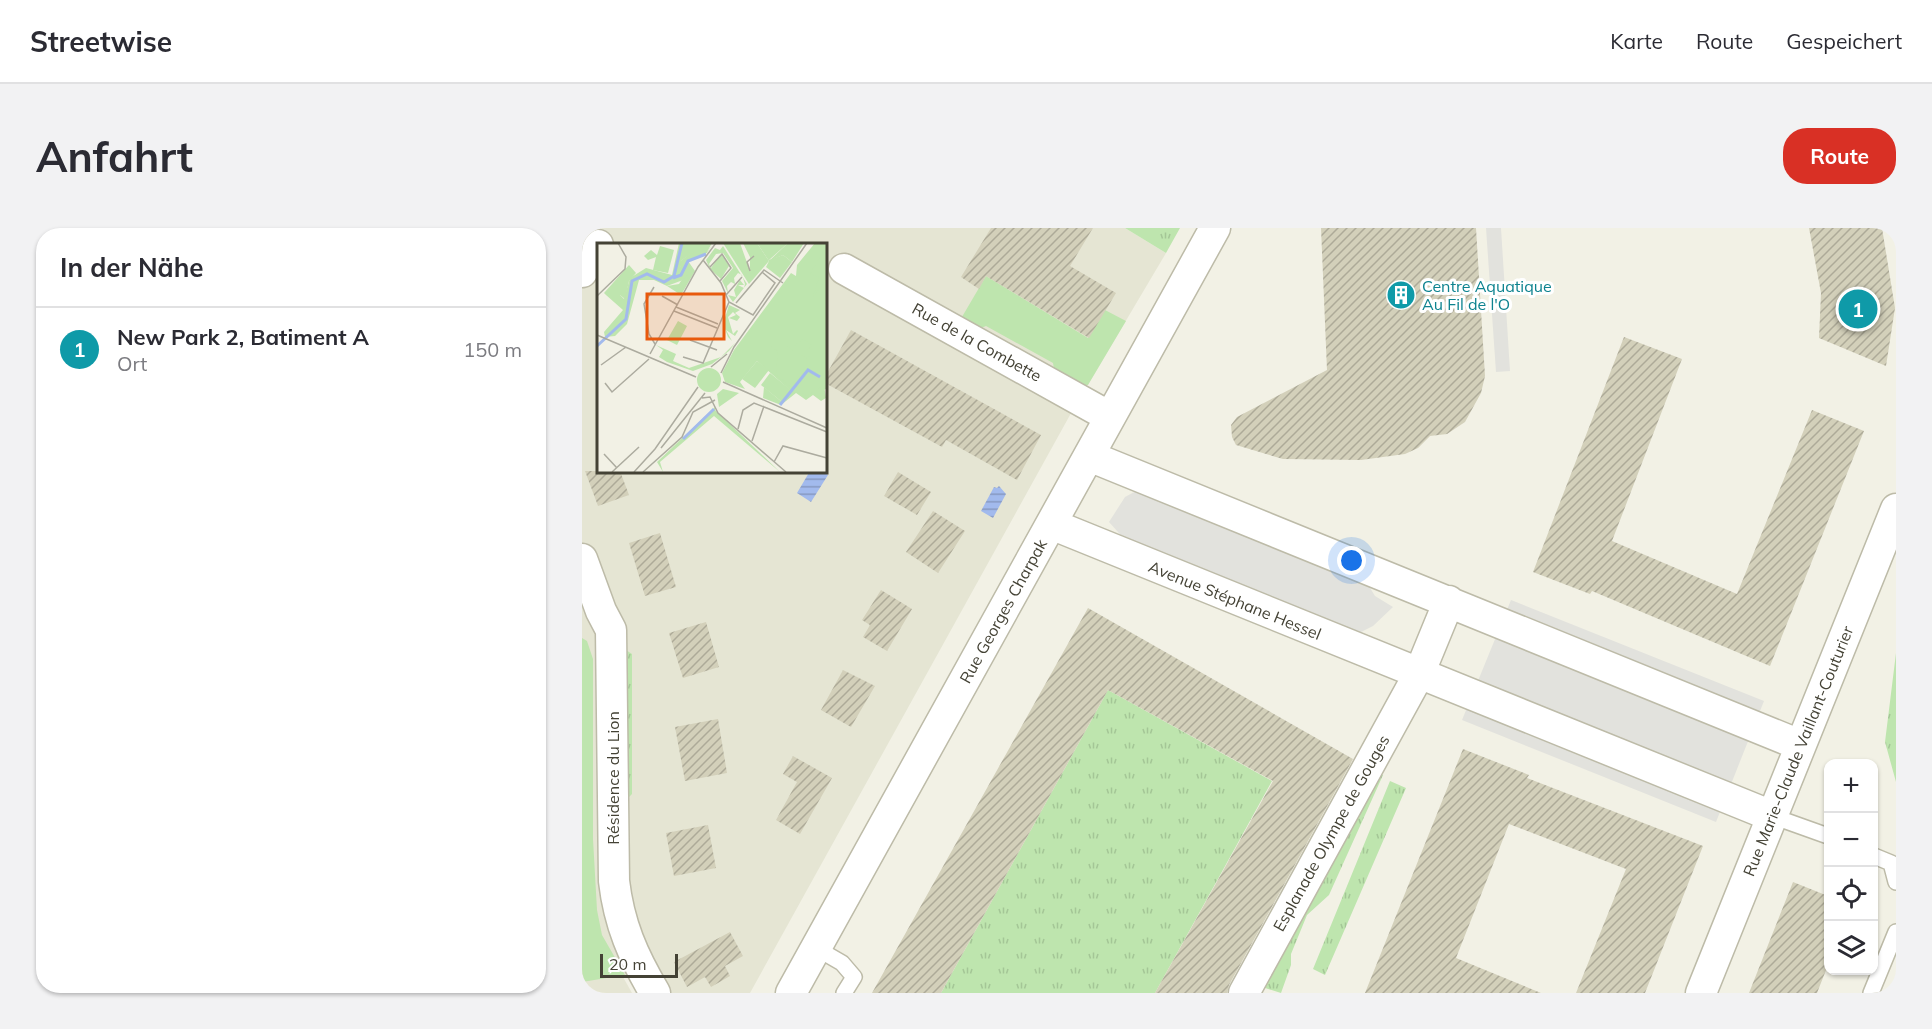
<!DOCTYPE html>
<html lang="de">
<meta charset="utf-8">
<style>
body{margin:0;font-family:Mulish,sans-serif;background:#f2f2f3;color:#2b2b33}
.controls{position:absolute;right:18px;bottom:18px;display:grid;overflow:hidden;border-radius:12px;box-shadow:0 2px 4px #0004}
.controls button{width:54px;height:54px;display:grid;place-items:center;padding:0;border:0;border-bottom:2px solid #e1e1e2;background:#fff;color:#2b2b33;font:30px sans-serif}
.scale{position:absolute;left:18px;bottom:15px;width:78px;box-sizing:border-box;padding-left:6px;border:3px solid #444235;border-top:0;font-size:16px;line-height:21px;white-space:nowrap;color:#444235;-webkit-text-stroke:4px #fff;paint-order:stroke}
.you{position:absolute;left:770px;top:333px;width:21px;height:21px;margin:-15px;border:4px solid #fff;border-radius:50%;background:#1a73e8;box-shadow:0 0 0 9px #1a73e833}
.badge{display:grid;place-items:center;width:39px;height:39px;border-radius:50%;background:#d93025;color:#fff;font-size:20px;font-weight:700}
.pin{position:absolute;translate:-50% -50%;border:3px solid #fff;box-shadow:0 2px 6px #0006}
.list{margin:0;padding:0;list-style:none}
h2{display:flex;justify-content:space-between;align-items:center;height:78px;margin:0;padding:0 24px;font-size:26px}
h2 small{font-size:20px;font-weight:400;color:#7c7c81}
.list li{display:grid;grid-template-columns:39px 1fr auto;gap:18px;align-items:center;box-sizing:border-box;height:84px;padding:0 24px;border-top:2px solid #e1e1e2}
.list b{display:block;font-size:22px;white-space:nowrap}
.list p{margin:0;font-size:20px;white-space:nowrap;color:#7c7c81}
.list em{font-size:20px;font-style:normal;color:#7c7c81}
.icon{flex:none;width:33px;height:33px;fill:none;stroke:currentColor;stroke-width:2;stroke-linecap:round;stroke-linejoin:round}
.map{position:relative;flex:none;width:1314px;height:765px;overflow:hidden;border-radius:24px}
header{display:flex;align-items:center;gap:36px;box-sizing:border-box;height:84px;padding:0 30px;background:#fff;border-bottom:2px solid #e1e1e2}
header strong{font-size:28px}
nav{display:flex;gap:33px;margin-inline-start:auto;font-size:21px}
.intro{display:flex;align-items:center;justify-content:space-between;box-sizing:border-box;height:144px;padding:0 36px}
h1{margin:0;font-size:42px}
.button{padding:15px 27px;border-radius:24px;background:#d93025;color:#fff;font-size:21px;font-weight:700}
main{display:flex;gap:36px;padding:0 36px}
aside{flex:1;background:#fff;border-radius:24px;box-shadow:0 2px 4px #0004}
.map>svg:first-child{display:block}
</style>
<header>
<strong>Streetwise</strong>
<nav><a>Karte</a><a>Route</a><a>Gespeichert</a></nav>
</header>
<div class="intro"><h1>Anfahrt</h1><a class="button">Route</a></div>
<main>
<aside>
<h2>In der Nähe<small></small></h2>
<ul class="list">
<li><span class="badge" style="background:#0f9aa8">1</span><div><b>New Park 2, Batiment A</b><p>Ort</p></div><em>150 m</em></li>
</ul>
</aside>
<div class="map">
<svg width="1314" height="765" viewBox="0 0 1314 765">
<defs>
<pattern id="grass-tufts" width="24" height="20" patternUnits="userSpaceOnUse" patternTransform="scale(1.5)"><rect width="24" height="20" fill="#bee5ae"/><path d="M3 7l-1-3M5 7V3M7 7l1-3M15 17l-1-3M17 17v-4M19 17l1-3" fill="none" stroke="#a4c696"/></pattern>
<pattern id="water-rules" width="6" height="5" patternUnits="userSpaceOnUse" patternTransform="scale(1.5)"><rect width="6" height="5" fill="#a2baed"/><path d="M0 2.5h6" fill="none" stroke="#8699c1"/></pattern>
<pattern id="building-hatch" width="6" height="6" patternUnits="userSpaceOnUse" patternTransform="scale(1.5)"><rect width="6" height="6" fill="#d3d0ba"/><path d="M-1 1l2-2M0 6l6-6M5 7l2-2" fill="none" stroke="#adaa98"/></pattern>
</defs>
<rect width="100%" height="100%" fill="#f2f1e5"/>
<!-- residential -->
<path fill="#e5e5d3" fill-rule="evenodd" d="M0 0H543L584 25 488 187 168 765H88L70 735 41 749 50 765H0ZM16 16H243V243H16Z"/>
<!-- grass -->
<path fill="url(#grass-tufts)" d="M543 0H598L584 25Z
M44 422 50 426V566L47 569 44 568Z
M1314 425V554L1303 514Z
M526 462 690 553 573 765H359Z
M795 544 801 547 747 667 725 687 709 726V737L699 765 677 758Z
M808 553 824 560 743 747 731 741Z"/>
<!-- garden -->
<path fill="#bee5ae" d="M404 48 506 110 523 82 544 93 506 157H498L473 146 471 135 404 98 392 103 377 94Z
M0 410 5 413 11 431V611L15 682 20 707 43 747 0 754Z"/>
<!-- parking -->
<path fill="#e2e2dd" d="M904 0H919L928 143 914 144Z
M558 261 782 350 793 368 811 379 791 398 773 407 545 314 527 294 543 269Z
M929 372 1182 473 1134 594 880 492Z"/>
<!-- water -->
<path fill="url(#water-rules)" d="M228 243H240L246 247 229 274 215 265Z
M417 258 424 266 411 290 399 283 412 259 415 260Z"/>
<!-- building -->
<path fill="url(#building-hatch)" d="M409 0H511L488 38 534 65 507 110 404 48 397 61 379 49Z
M739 0H894L903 148 899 165 883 194 865 206 848 208 836 220 823 226 779 232 701 231 654 217 650 209 649 197 655 189 745 142Z
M1227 0H1300L1313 80 1304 138 1237 110 1239 65Z
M269 102 459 207 435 252 364 212 360 219 243 155V149Z
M1042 109 1100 131 1030 313 1155 366 1230 182 1282 203 1188 438 1010 363 1008 366 951 344Z
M3 243H38L47 267 16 278Z
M316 244 349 264 335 287 302 268Z
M351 283 383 303 356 345 324 324Z
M78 305 94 359 63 368 47 315Z
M299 362 330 381 305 423 281 409 288 397 280 392Z
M506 380 771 531 647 757 645 765H573L691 553 526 462 359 765H290Z
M124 394 137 439 101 450 87 405Z
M261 442 293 458 269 499 239 482Z
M136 491 145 545 103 553 93 499Z
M881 521 947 547 945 550 1121 618 1063 765H994L1044 641 927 596 874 730 959 765H783Z
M211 528 250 550 218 606 194 592 215 554 201 546Z
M126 597 134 640 92 648 84 605Z
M1211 654 1246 668V737L1235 765H1167Z
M148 704 161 728 143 738 148 748 129 759 123 749 105 759 92 734Z"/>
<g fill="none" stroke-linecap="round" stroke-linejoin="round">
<!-- lane casing -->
<g stroke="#bdbba8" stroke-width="18">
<path id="lane" d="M1190 588 1246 608
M1292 628 1309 635 1314 654
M234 720 260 735 272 749 262 765
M1289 765 1314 704"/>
</g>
<!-- street casing -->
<g stroke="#bdbba8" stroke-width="33">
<path id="street" d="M262 41 528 189
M0 44 16 17
M507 228 1218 517
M469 296 1190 588
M0 331 19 383 29 402 32 653C37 696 51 728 73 765
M209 765 633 0
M662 765 837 446 867 373
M1119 765 1314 281"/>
</g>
<!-- lane -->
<use href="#lane" stroke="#fff" stroke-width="15"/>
<!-- street -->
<use href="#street" stroke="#fff" stroke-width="30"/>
</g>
<!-- icons -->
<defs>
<g id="building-disc" transform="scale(1.5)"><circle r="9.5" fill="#0f9aa8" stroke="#fff"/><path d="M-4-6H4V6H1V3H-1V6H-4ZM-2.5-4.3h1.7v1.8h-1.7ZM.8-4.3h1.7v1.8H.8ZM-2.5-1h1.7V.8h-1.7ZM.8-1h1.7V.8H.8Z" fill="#fff"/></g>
</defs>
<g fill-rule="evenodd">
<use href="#building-disc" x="819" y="67"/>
</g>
<g text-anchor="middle" stroke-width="6" stroke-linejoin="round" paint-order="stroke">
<!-- culture labels -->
<g font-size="16" fill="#0d838f" stroke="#fff" text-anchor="start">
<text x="840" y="64">Centre Aquatique<tspan x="840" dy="18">Au Fil de l'O</tspan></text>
</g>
<!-- street labels -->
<g font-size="16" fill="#444235" stroke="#fff">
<text transform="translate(395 114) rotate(29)" y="6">Rue de la Combette</text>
<text transform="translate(653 372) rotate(22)" y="6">Avenue Stéphane Hessel</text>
<text transform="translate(421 383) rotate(-61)" y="6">Rue Georges Charpak</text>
<text transform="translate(1216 523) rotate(-68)" y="6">Rue Marie-Claude Vaillant-Couturier</text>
<text transform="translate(31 550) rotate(-90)" y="6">Résidence du Lion</text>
<text transform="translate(749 605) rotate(-61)" y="6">Esplanade Olympe de Gouges</text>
</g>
</g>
<!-- overview -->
<g transform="translate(15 15)">
<rect width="230" height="230" fill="#f2f1e5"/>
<path d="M160 0H191L172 17 186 12 195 19 183 35 169 24 172 18ZM218 0H229V146L209 154 198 147 184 162 166 155 167 144 185 159 194 148 160 118 143 139 148 146 128 139 125 130 137 107 194 30 199 33 200 22ZM115 2 110 10 91 18 98 28 84 52 70 43 82 41 86 35 82 19 97 8 110 9ZM126 3 150 41 136 59 131 52 139 54 137 47 143 37 147 42H141L147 45 148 41 145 32 141 30 137 35 138 41 134 39 130 43 131 50 125 38 136 25 126 10 119 11 112 21 114 25 123 12H125L132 23 124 36 113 26 109 17 118 5 123 7ZM132 62 143 67 138 70 143 74 140 78 132 75 139 72 136 69 131 74 136 91 140 87 141 88 138 93 129 87 135 98 131 94 126 81ZM81 78 90 83 80 102 70 97ZM138 100 132 108 115 121 96 128 70 119 62 114 66 107 59 102 79 111 76 118 92 125 124 114ZM100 137a12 12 0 1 1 24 0a12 12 0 1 1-24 0ZM126 146 142 150 122 164 120 151ZM118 164V167L183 229 117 173 63 219 66 229 60 219Z" fill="#bee5ae"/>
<path d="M82 0H86L83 23 91 31 86 37 70 43 57 37H42L30 81 18 93 8 94 7 89 26 67 9 52H23L27 56 33 35 49 25 75 32ZM191 0H207L195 19 186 12 172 18ZM229 3V37L216 54 222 34 213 31ZM206 96 216 103 209 107 213 111 211 116 189 103H197ZM173 103 181 108 179 132 210 153 227 142 229 155 224 158 216 152 209 157 199 150 184 162 197 146 164 121Z" fill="#bee5ae"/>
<path d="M32 22 39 30 32 38 28 56 23 52H9L7 50Z" fill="#bee5ae"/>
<path d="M86 0H115L110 9 99 13 97 9 82 19ZM126 0H143L153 28V14L146 0H160L172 18 152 41ZM63 3 77 7 71 30 56 27 59 14 51 17 47 13 54 7 60 12ZM160 118 172 127 158 145 145 136ZM173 130 195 148 185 159 164 142Z" fill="#bee5ae"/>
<path fill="none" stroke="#a2baed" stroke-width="3" d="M76 35 84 32 91 18 109 11M0 103 29 76 35 38 50 31 67 39 77 33 85 0M183 162 211 127 223 134M86 196 117 166"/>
<path fill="none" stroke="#acab9f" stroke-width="1.5" d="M106 17 124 40 132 59 156 72 178 40 165 29M113 24 125 11 134 25 123 38M153 28 150 19 157 13M57 44 47 61 52 91 58 101M129 52 145 34M0 53 28 26 29 14 21 0M65 53 81 62M139 60 167 27 186 40M79 64 121 81M77 68 120 85M0 92 99 134M93 97 120 107M53 111 101 24 119 0M86 114 106 120 132 59M4 122 29 104M114 124 130 111M124 130 137 104 210 0M126 139 230 185M8 140 15 149 52 116M105 155 113 154 121 170 189 229M141 186 146 167 157 160 230 189M155 198 167 163M64 205 108 150M7 211 20 225M177 219 186 203 230 215M15 229 42 204M37 229 58 206 101 144M46 229 85 194 96 169 118 157"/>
<path fill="#e8590c" fill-opacity="0.15" stroke="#e8590c" stroke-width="3" d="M50 51H127V96H50Z"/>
<rect width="230" height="230" fill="none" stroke="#444235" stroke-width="3"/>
</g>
</svg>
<div class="controls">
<button>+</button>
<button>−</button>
<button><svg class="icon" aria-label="locate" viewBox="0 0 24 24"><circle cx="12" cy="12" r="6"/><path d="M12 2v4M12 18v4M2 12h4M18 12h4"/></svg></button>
<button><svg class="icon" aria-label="layers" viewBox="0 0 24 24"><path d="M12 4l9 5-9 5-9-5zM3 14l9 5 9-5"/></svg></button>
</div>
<div class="scale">20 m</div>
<div class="you"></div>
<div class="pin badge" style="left:1276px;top:81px;background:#0f9aa8">1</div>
</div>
</main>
